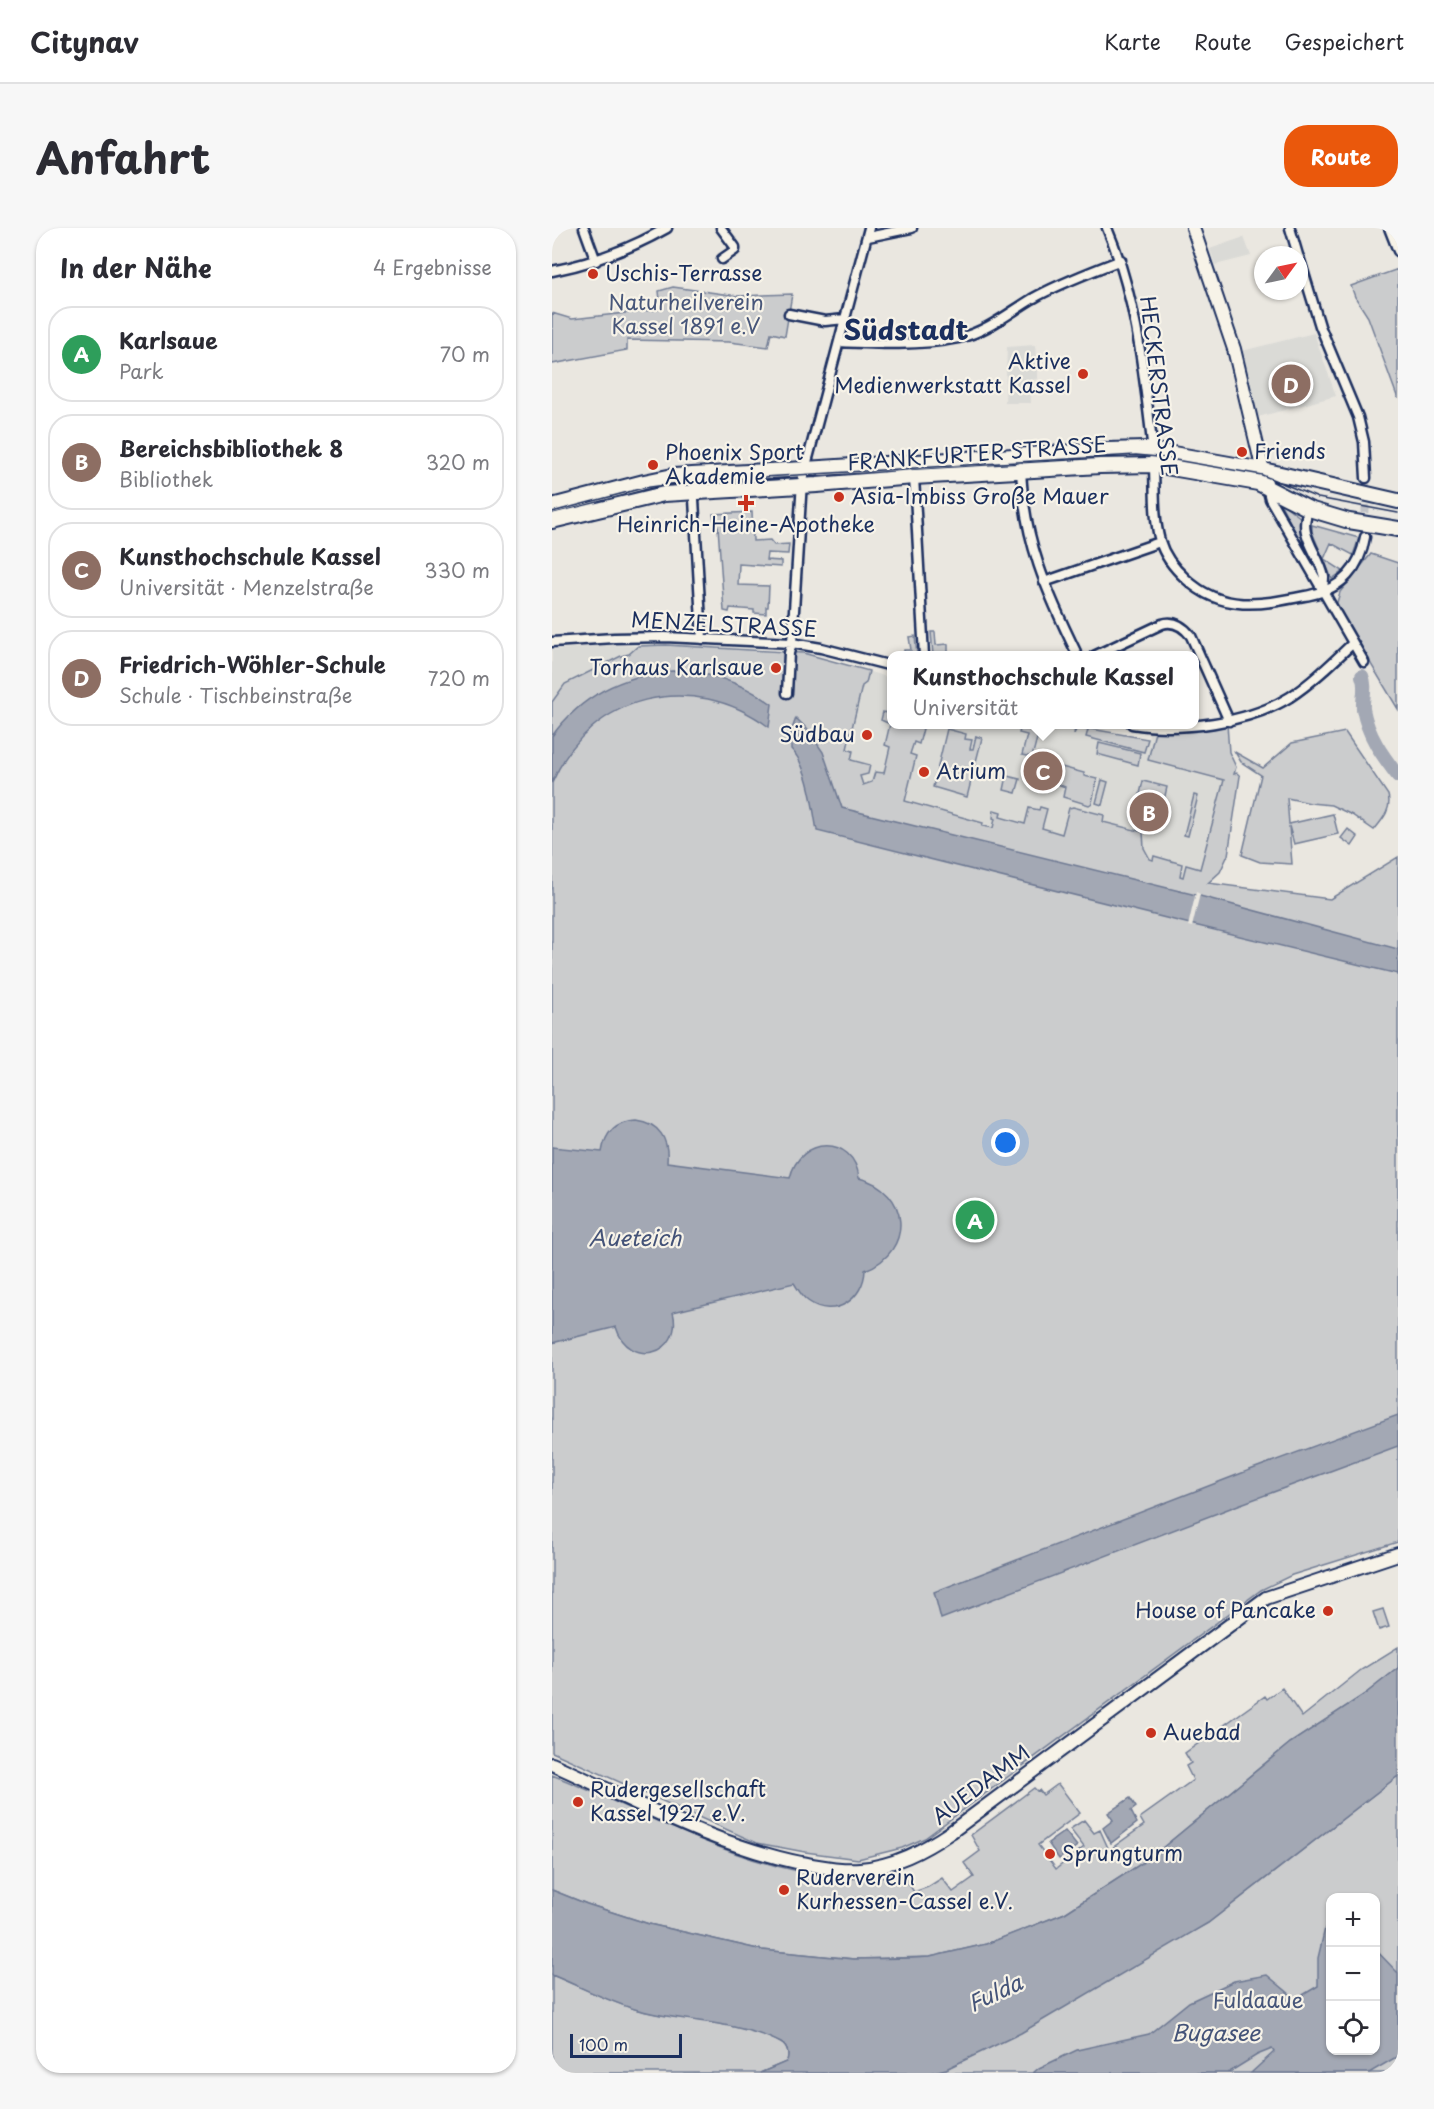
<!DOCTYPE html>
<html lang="de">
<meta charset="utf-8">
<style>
body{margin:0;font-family:"Playpen Sans",sans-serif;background:#f7f7f7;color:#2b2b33}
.controls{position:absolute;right:18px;bottom:18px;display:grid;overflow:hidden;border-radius:12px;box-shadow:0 2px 4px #0004}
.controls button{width:54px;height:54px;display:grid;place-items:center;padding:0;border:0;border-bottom:2px solid #e1e1e2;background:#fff;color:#2b2b33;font:30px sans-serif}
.compass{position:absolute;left:702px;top:18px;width:54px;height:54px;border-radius:50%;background:#fff;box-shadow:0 2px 4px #0004;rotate:57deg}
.scale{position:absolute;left:18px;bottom:15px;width:112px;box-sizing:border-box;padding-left:6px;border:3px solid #1b2f5e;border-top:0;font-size:16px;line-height:21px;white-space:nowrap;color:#1b2f5e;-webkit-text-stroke:4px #f7f3e8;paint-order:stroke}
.you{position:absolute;left:454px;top:915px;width:21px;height:21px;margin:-15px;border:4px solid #fff;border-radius:50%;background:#1a73e8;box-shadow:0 0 0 9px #1a73e833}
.badge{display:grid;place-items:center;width:39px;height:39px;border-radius:50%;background:#ea580c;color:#fff;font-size:20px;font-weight:700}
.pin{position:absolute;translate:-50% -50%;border:3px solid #fff;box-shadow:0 2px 6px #0006}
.popup{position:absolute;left:335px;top:423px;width:312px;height:78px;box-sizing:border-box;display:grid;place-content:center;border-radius:12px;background:#fff;filter:drop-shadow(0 2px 4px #0005);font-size:20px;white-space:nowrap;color:#7c7c81}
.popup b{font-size:22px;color:#2b2b33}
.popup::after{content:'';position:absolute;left:50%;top:100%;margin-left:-12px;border:12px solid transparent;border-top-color:#fff}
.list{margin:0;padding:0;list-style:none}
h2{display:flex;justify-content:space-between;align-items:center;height:78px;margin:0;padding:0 24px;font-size:26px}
h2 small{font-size:20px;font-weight:400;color:#7c7c81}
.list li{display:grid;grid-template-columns:39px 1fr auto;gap:18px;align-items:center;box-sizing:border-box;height:96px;margin:0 12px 12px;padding:0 12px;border:2px solid #e1e1e2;border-radius:24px}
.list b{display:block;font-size:22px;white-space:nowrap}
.list p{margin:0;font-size:20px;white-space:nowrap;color:#7c7c81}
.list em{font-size:20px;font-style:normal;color:#7c7c81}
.icon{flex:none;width:33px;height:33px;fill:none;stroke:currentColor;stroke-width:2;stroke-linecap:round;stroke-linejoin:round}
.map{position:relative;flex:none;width:846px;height:1845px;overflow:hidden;border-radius:24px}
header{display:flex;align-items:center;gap:36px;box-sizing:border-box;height:84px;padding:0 30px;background:#fff;border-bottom:2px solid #e1e1e2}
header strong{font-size:28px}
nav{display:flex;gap:33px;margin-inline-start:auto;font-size:21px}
.intro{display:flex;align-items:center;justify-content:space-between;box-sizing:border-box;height:144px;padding:0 36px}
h1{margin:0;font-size:42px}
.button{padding:15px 27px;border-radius:24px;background:#ea580c;color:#fff;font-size:21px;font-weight:700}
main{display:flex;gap:36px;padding:0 36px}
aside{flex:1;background:#fff;border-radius:24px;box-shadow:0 2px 4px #0004}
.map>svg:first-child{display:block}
</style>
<header>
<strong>Citynav</strong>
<nav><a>Karte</a><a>Route</a><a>Gespeichert</a></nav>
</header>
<div class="intro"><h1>Anfahrt</h1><a class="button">Route</a></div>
<main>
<aside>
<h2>In der Nähe<small>4 Ergebnisse</small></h2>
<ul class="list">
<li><span class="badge" style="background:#2e9e5b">A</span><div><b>Karlsaue</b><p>Park</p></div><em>70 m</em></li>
<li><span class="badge" style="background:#8d6e63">B</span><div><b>Bereichsbibliothek 8</b><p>Bibliothek</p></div><em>320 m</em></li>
<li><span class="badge" style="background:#8d6e63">C</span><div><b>Kunsthochschule Kassel</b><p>Universität · Menzelstraße</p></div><em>330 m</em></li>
<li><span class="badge" style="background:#8d6e63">D</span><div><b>Friedrich-Wöhler-Schule</b><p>Schule · Tischbeinstraße</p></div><em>720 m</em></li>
</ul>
</aside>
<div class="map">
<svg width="846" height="1845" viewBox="0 0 846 1845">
<rect width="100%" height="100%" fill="#eae7e0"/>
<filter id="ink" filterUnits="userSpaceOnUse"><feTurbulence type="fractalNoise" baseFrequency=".0167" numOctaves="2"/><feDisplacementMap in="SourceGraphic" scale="12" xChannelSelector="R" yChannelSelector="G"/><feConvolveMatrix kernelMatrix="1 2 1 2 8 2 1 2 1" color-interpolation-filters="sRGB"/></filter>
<g filter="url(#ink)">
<!-- built -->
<path fill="#dadad6" d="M692 9 699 28 663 37 658 21Z
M762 105 784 168 706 189 690 123Z
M483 117 486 151 478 152 479 175H453L455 119Z
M52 417 86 418 75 428 0 475V422Z
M251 425 339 450 340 496 517 497 596 511 597 504 625 503 675 496 677 524 684 539 664 646 655 655 430 598 306 563 248 467Z"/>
<!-- green -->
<path fill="#cbcccd" stroke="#737e96" stroke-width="1.5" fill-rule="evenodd" d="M846 41V171L816 89 803 69 799 58Z
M121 59 186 68 240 66 233 108 219 105 216 119 177 114 75 112V122L0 136V85L20 91 109 81 107 63Z
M727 273 749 290V299L764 343Z
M200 284 201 313 218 312 222 317 237 316 236 326 215 325 214 332 229 333V339L187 336 186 357 217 358 216 379H214V386L202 385V382L178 380 177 384 172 383 166 299 163 298 161 286Z
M760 297 807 310 801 327 779 315 772 331 791 343 780 351 760 304Z
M819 326 846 335V481L784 378 788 364Z
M379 404H383L384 417 396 416V427H381Z
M363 408 365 427H352V422H359L357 409Z
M114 417 251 425 317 443 314 455 310 458 295 521 301 523 299 532 318 537 316 546 308 548 311 557 320 554 323 544 332 545 338 519 333 517 338 496 329 492 331 484 339 486 340 496 372 497 367 516 362 514 358 526 364 528 353 573 431 595 430 598 441 600 443 591 441 590 442 582 449 584 448 589 473 596 477 580 487 582 488 579 495 581 490 600 510 606 517 580 521 579 552 587 551 594 591 604 592 620 598 631 601 632 602 628 630 636 628 648 631 649 634 637 648 641 672 552 596 532 603 504 625 503 675 496 677 524 684 539 682 546 685 545 688 548 676 627 668 644 656 655 778 671 846 629V1314L740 1347 709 1362 373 1610 350 1620 306 1631 253 1624 205 1615 0 1524V474L13 456 69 428 77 426 86 418Z
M469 497 487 503 480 529 470 527 475 507 467 505Z
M512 497H517L596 511 592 524 534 509 536 502 525 500 522 506 523 499Z
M395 501 414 506 413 511 420 512 418 521H421L424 508 430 510 415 569 381 559Z
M793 504 836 567C840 581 831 591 822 602L800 587 779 577 758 575 735 570 737 596 781 586 786 606 742 616 737 598 740 636 708 634 690 627 709 547 689 534 683 524 711 540 740 515Z
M547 515 588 525 586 537 545 526Z
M502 537 532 545V548L545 551 540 575 537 577 511 569 513 559 498 553Z
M455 548 468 551 464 565 452 562Z
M550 552 556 554 550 577 544 575Z
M591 553 615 559 612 572 588 566Z
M642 567 646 568 636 608 632 607Z
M796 601 806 609 800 618 789 610Z
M831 1381 837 1399 827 1402 821 1384Z
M846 1419V1440L813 1466 738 1515 598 1630 513 1685 435 1716 378 1729 302 1731 210 1722 97 1696 35 1676 0 1662V1547C95 1584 188 1642 292 1650 311 1652 332 1648 351 1647L362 1664 376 1659 390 1650 401 1664 422 1649 412 1635 428 1623 419 1607 482 1560 485 1563 487 1562 491 1567 506 1556 528 1585 486 1617 504 1641 532 1619 518 1601 532 1592 542 1605 548 1602 557 1622 592 1597 588 1590 641 1552 634 1538 639 1535 633 1525 713 1468 715 1471 730 1460 750 1489 809 1442Z
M846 1548V1845H378L394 1841 656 1695ZM778 1670H824V1822H778Z
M0 1747C27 1758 57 1774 86 1782 130 1793 189 1793 229 1815 236 1819 238 1828 234 1834L208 1845H0Z"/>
<!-- water -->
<path fill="#a3a8b4" stroke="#6d7892" stroke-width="1.5" d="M120 443C157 443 189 454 220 476L217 499C140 442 38 465 0 555V508C29 468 71 447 120 443Z
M244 490 255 501 271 524 290 580 648 668 846 721V746L642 697 265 603C261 580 256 537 239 521V504Z
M84 892C108 895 117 912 115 934L238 950C247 908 302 906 307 950 358 962 363 1023 313 1042 312 1071 282 1092 256 1073 249 1068 246 1061 242 1055L121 1084C132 1127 77 1142 64 1099L0 1115V919L50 924C53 905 64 893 84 892Z
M846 1187V1218L689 1276 389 1391 382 1364 703 1240Z
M846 1440V1548L656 1695 469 1805 394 1841 378 1845H208L234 1834C238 1828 236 1819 229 1815 187 1793 131 1794 86 1782 57 1774 27 1758 0 1747V1662L35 1676 97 1696 210 1722 302 1731 360 1730 378 1729 434 1716 513 1685 598 1630 738 1515 813 1466Z
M578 1570 584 1579 579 1583 585 1595 559 1615 551 1600 561 1592 556 1585Z
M513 1603 525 1618 507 1631 496 1615Z
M778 1698V1822H824V1722L846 1745V1828L817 1845H699L722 1824 720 1821 705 1827 676 1845H481L487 1840 525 1822 597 1806 637 1774 682 1753 715 1747 744 1771 766 1758V1730L773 1700Z"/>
<!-- pier -->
<path fill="#eae7e0" d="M644 664 648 666 640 699 636 698Z"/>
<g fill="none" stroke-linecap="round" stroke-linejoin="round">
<!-- river -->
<path stroke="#a3a8b4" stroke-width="14" d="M810 448C815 459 810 470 811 481 816 508 830 527 846 548"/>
<!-- street-tunnel -->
<path stroke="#c1c2c6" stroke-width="8" stroke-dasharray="8 4" stroke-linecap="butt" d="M813 309 814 250"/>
<!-- street casing -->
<g stroke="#1b2f5e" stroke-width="13">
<path id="street" d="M32 0 44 33
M169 0 183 19V22L170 31
M555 0C585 70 592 148 601 223 604 252 600 284 608 313 612 327 623 341 634 351 671 386 713 376 758 367 790 361 808 340 813 309
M738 0 746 27
M837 0 846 23
M316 9 360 0
M747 29 768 98 806 189 812 214 814 250
M0 43C42 35 78 21 115 0
M237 86 273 93 293 91
M287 114C327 116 367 118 407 110 434 104 457 85 480 71 508 55 539 44 569 32
M469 239C471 311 495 365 526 428
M143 247 142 271 150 411
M362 249 372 428
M715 259 718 271 812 434
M757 281C744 306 767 325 772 349 772 354 771 359 771 364
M492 354 608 314
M0 414 62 410 113 409 240 415 269 420 340 438
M542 428 610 396C622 392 631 398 639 408L677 493
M235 465 237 425 240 415 250 253 317 0
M580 496C627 504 697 495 738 469 761 454 781 434 801 415"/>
</g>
<!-- secondary casing -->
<g stroke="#1b2f5e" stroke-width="16">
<path id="secondary" d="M641 0 682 121 715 259
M0 1536C81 1572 161 1617 249 1635 268 1638 288 1643 308 1641 342 1638 371 1623 399 1604L714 1370 846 1326"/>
</g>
<!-- primary casing -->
<g stroke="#1b2f5e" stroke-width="18">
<path id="primary" d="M0 278 92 254 121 248 253 241 555 222 593 221 711 242 846 273
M0 293 112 266 265 257 362 249 548 238 602 237 706 255 757 281 797 293 846 301"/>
</g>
<!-- street -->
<use href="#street" stroke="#f7f3e8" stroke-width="8"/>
<!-- secondary -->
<use href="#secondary" stroke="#f7f3e8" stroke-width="12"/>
<!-- primary -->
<use href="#primary" stroke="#f7f3e8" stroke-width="14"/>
<!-- tram -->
<path stroke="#1b2f5e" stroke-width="1.5" d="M0 284 91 260 143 253 584 227 606 229 710 247 766 270 846 285"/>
</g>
</g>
<!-- markers -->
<g fill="#c8321e" stroke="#f7f3e8" stroke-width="2">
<circle cx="41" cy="46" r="6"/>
<circle cx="531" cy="146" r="6"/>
<circle cx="690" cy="224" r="6"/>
<circle cx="101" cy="237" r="6"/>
<circle cx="287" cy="269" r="6"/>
<path d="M191 266h6v6h6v6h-6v6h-6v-6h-6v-6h6z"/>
<circle cx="224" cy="440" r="6"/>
<circle cx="315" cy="507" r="6"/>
<circle cx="372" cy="544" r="6"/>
<circle cx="776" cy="1383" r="6"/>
<circle cx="599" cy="1505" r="6"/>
<circle cx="26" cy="1574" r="6"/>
<circle cx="498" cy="1626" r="6"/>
<circle cx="232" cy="1662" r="6"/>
</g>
<g text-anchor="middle" stroke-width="4.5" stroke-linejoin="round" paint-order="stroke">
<!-- poi labels -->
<g font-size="21" fill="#1b2f5e" stroke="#f7f3e8" text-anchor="start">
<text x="53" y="53">Uschis-Terrasse</text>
<text x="519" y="141" text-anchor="end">Aktive<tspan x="519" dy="24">Medienwerkstatt Kassel</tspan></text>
<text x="702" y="231">Friends</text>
<text x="113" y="232">Phoenix Sport<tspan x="113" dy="24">Akademie</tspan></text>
<text x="299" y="276">Asia-Imbiss Große Mauer</text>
<text x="194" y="304" text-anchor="middle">Heinrich-Heine-Apotheke</text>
<text x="212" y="447" text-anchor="end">Torhaus Karlsaue</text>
<text x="303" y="514" text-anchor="end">Südbau</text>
<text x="384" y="551">Atrium</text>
<text x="764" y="1390" text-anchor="end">House of Pancake</text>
<text x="611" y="1512">Auebad</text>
<text x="38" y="1569">Rudergesellschaft<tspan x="38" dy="24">Kassel 1927 e.V.</tspan></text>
<text x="510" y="1633">Sprungturm</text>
<text x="244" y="1657">Ruderverein<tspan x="244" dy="24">Kurhessen-Cassel e.V.</tspan></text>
</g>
<!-- park labels -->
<g font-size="21" fill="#47567a" stroke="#f7f3e8">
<text x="134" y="82">Naturheilverein<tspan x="134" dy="24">Kassel 1891 e.V</tspan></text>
<text x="706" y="1780">Fuldaaue</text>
</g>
<!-- street labels -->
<g font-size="21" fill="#1b2f5e" stroke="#f7f3e8">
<text transform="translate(606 158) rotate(83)" y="7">HECKERSTRASSE</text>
<text transform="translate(425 226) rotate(-4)" y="7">FRANKFURTER STRASSE</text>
<text transform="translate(172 397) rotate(3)" y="7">MENZELSTRASSE</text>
<text transform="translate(429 1557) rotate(-37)" y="7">AUEDAMM</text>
</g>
<!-- water labels -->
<g font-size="22" font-style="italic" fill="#445378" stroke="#f7f3e8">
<text x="83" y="1018">Aueteich</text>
<text transform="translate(443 1765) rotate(-25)" y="8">Fulda</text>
<text x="664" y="1813">Bugasee</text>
</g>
<!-- district labels -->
<g font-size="27" font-weight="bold" fill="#1b2f5e" stroke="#f7f3e8">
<text x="354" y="112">Südstadt</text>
</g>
</g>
</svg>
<div class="controls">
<button>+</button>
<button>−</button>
<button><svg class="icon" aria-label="locate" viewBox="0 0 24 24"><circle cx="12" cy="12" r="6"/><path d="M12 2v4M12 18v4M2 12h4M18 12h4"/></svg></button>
</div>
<svg class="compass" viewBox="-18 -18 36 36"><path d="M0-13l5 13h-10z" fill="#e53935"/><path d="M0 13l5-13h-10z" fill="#7c7c81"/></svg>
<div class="scale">100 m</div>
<div class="you"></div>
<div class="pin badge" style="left:423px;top:992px;background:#2e9e5b">A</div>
<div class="pin badge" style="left:597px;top:584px;background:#8d6e63">B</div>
<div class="pin badge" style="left:491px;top:543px;background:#8d6e63">C</div>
<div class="popup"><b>Kunsthochschule Kassel</b>Universität</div>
<div class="pin badge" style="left:739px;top:156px;background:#8d6e63">D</div>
</div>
</main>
